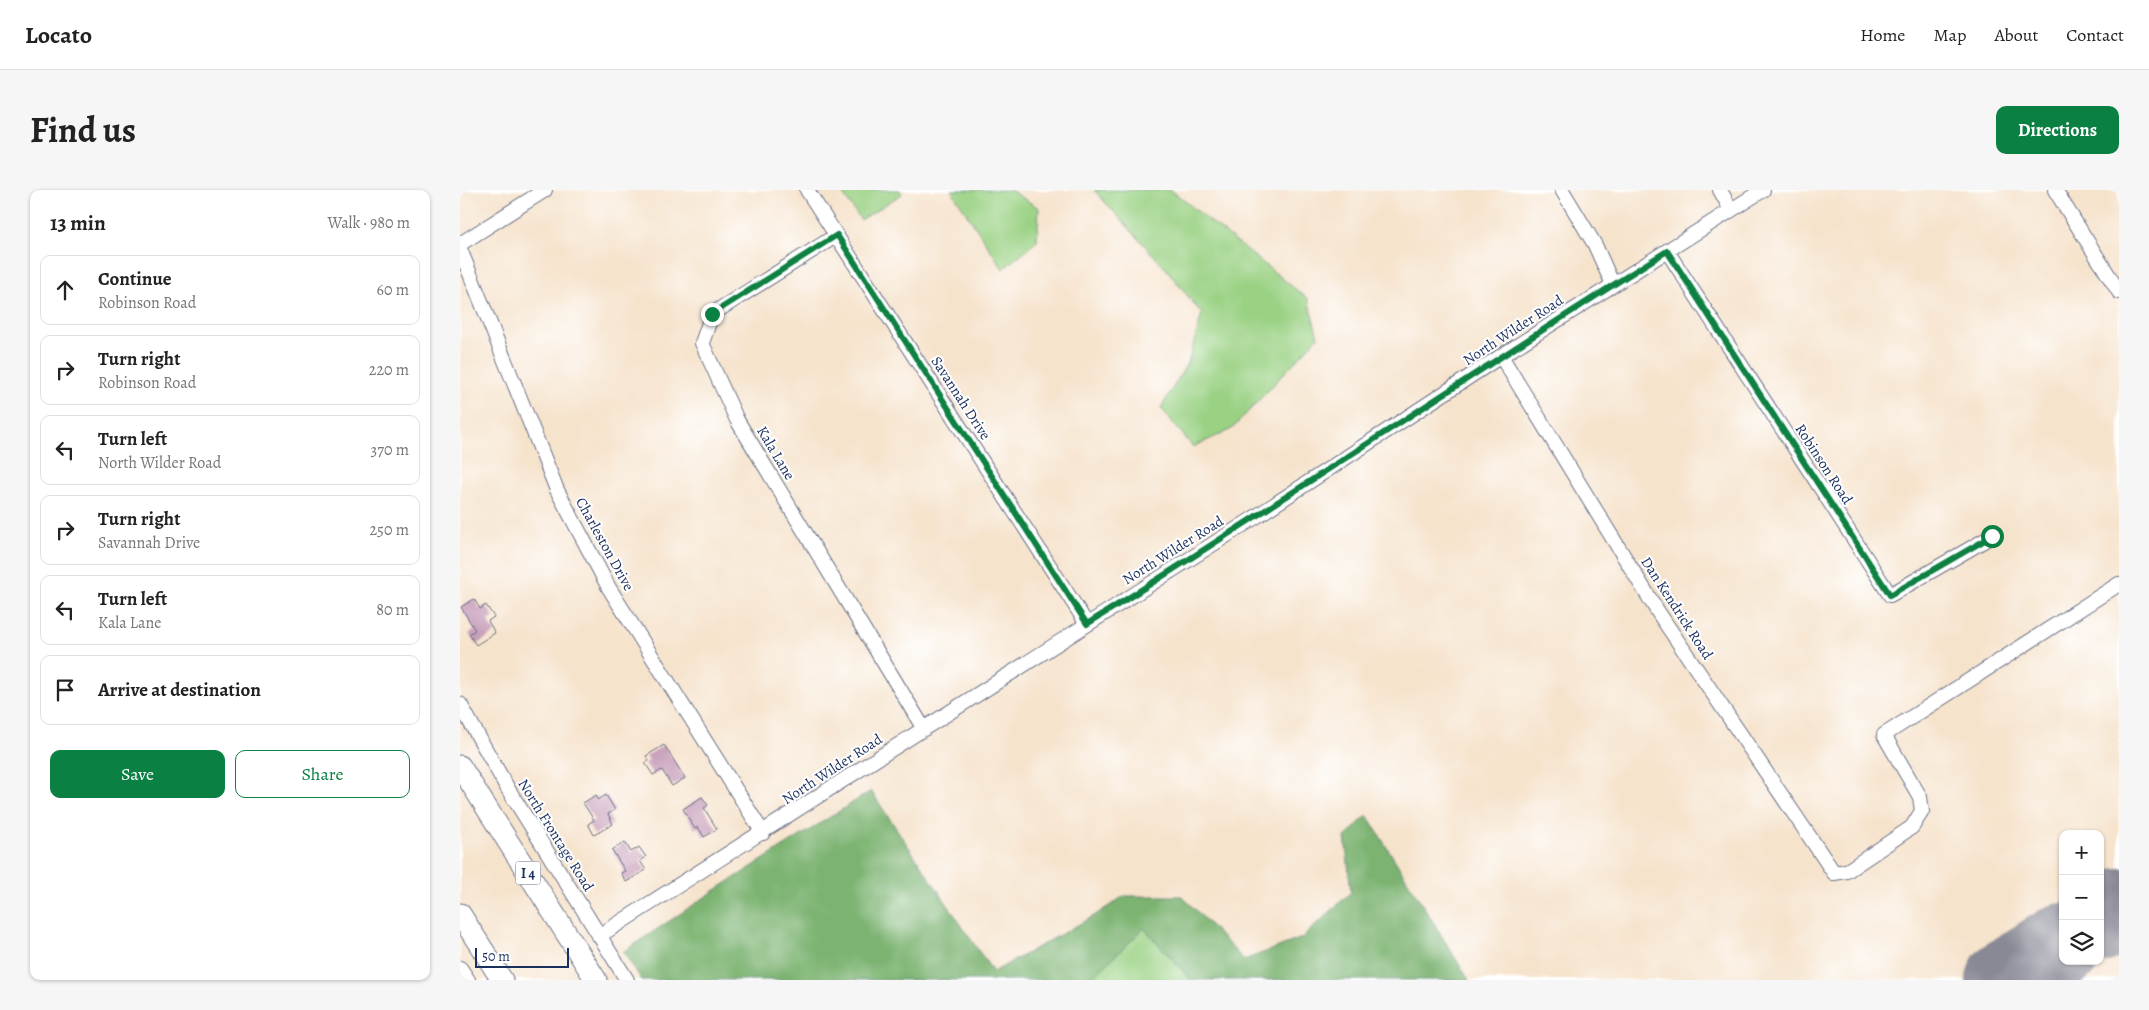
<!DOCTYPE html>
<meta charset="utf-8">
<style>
body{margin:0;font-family:Alegreya,serif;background:#f6f6f6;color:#222}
.controls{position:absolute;right:15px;bottom:15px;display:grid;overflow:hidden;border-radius:10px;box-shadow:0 1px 4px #0004}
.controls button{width:45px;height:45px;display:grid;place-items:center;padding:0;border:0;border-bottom:1px solid #e0e0e0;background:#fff;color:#222;font:25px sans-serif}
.scale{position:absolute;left:15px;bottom:12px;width:94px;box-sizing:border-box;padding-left:5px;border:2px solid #1b2f5e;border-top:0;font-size:14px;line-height:18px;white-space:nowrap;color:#1b2f5e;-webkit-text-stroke:4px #fff;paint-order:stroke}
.stop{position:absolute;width:15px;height:15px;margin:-11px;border:4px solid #0b8043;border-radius:50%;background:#fff}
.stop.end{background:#0b8043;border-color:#fff;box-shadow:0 1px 5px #0008}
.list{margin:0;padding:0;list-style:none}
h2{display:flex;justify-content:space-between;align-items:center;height:65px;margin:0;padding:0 20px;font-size:21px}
h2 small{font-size:16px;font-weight:400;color:#767676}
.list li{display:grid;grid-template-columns:32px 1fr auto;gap:15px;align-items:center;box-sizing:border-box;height:70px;margin:0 10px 10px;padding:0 10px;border:1px solid #e0e0e0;border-radius:10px}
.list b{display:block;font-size:19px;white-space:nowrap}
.list p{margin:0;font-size:16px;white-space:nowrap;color:#767676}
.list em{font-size:16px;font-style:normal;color:#767676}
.actions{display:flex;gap:10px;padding:15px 20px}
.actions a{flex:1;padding:11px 0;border:1px solid #0b8043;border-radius:10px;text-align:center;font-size:18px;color:#0b8043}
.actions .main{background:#0b8043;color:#fff}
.icon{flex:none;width:28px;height:28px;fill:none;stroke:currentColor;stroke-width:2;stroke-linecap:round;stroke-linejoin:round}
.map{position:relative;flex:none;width:1659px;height:790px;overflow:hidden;border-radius:10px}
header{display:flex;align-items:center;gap:30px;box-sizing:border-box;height:70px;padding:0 25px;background:#fff;border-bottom:1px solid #e0e0e0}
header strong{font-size:24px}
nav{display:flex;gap:28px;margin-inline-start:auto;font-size:18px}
.intro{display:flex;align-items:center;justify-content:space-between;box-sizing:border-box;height:120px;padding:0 30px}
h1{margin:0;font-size:35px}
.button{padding:12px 22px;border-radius:10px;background:#0b8043;color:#fff;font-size:18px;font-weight:700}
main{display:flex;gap:30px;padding:0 30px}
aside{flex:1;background:#fff;border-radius:10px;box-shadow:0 1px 4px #0004}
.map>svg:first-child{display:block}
</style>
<header>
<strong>Locato</strong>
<nav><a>Home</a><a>Map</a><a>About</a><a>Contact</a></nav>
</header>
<div class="intro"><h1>Find us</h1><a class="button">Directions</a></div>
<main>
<aside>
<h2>13 min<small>Walk · 980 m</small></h2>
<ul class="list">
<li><svg class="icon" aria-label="ahead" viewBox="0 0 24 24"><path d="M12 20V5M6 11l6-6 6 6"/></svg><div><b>Continue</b><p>Robinson Road</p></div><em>60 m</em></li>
<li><svg class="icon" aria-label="right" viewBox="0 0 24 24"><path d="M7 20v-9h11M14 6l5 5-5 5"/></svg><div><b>Turn right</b><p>Robinson Road</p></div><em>220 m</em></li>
<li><svg class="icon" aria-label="left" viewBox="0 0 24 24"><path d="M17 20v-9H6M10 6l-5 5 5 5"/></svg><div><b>Turn left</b><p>North Wilder Road</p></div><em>370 m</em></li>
<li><svg class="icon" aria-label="right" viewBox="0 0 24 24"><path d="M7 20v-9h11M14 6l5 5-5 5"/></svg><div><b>Turn right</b><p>Savannah Drive</p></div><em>250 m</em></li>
<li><svg class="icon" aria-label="left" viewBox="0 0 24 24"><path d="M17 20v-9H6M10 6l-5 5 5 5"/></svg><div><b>Turn left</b><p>Kala Lane</p></div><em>80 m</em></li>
<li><svg class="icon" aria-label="arrive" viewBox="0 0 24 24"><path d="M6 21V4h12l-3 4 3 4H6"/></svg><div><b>Arrive at destination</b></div></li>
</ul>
<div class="actions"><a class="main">Save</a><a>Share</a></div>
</aside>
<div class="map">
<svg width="1659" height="790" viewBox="0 0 1659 790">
<rect width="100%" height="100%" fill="#fff"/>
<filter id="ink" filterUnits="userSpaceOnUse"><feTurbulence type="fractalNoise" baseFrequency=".02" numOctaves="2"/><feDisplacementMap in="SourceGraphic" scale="10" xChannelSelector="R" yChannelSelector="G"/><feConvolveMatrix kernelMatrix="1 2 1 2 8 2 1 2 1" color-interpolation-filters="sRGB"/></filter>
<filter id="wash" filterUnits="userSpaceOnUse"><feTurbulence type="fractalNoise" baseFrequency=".0096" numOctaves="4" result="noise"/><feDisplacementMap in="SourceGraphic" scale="20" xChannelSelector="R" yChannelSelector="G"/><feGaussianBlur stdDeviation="1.12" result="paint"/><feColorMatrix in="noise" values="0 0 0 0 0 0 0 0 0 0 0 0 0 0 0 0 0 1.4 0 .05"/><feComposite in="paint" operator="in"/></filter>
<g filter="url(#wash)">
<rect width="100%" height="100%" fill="#f6e3cc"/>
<!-- green -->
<path fill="#9ad183" stroke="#5a8070" d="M380 0H440L442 4 401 30Z
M491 0H550L579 18 577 51 543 79Z
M634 0H711L848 109 858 147 772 239 733 257 701 218 729 170 742 124 707 80Z
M684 738 731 790H630Z"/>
<!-- forest -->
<path fill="#7bb371" stroke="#4b7168" d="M411 601 533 782 634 726 664 706H722L784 770 842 748 891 702 885 647 907 625 1009 790H731L684 738 630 790H182L163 762 257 699Z"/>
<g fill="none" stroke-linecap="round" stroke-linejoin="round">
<!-- runway -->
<path stroke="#888995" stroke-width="84" d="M1640 731 1659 720
M1548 790 1603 755"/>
</g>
<g id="blocks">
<!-- building -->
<path fill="#c398b5" d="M14 409 20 419 26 415 34 427 28 431 35 443 16 455 9 444 15 440 1 417Z
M204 555 225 588 212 596 202 580 193 585 185 573 189 571 186 566Z
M136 605 138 610 146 605 155 620 148 624 153 634 134 645 128 634 134 630 123 613Z
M242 607 248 615 244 618 257 639 244 647 238 637 235 639 223 619Z
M165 652 171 662 179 657 186 667 180 671 186 680 166 692 161 683 165 681 152 660Z"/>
</g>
</g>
<g filter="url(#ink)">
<use href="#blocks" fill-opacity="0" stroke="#686e84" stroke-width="1"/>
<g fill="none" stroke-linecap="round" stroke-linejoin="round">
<!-- minor casing -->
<g stroke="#686e84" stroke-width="16">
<path id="minor" d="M347 0 627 434
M1102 0 1135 55 1153 95
M1260 0 1271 20
M1595 0 1659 102
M377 45 252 124 242 153 277 230 464 539
M0 54 85 0
M0 59 97 300 149 398 303 643
M1207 61 1430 405 1532 346
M1041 166 1198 422 1374 683 1387 681 1452 637 1462 621 1460 607 1424 545 1659 394
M0 514 48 599 167 790
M139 746 797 326 1041 166 1303 0
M0 778 8 790"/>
</g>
<!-- highway casing -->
<g stroke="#686e84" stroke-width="23">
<path id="highway" d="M0 576 136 790
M0 724 42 790"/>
</g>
<!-- minor -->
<use href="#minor" stroke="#fff" stroke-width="14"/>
<!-- highway -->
<use href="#highway" stroke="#fff" stroke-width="21"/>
</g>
</g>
<g fill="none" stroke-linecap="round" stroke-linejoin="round" filter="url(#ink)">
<!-- route -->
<path stroke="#0b8043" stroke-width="6" d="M252 124 377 45 627 434C822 312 1012 183 1207 61L1430 405 1532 346"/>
</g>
<g text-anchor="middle" stroke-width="4" stroke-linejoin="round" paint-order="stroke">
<!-- shield labels -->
<rect fill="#fff" stroke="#5f6d8e" stroke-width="1" x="55.5" y="671.5" width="25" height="23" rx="4"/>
<g font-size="14" font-weight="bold" fill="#1b2f5e">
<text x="68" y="688">I 4</text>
</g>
<!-- street labels -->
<g font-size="15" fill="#1b2f5e" stroke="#fff">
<text transform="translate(1053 140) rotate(-33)" y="5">North Wilder Road</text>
<text transform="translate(501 208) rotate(57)" y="5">Savannah Drive</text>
<text transform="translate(316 263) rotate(59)" y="5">Kala Lane</text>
<text transform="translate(1364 274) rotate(57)" y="5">Robinson Road</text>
<text transform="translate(145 354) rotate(61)" y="5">Charleston Drive</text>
<text transform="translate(713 360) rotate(-32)" y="5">North Wilder Road</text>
<text transform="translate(1217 418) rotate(57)" y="5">Dan Kendrick Road</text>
<text transform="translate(372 579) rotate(-33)" y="5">North Wilder Road</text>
<text transform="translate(96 645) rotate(58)" y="5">North Frontage Road</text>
</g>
</g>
</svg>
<div class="controls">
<button>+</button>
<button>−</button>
<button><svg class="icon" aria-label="layers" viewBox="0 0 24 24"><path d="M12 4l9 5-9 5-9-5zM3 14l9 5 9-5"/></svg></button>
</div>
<div class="scale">50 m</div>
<div class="stop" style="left:1532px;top:346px"></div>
<div class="stop end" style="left:252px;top:124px"></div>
</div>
</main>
